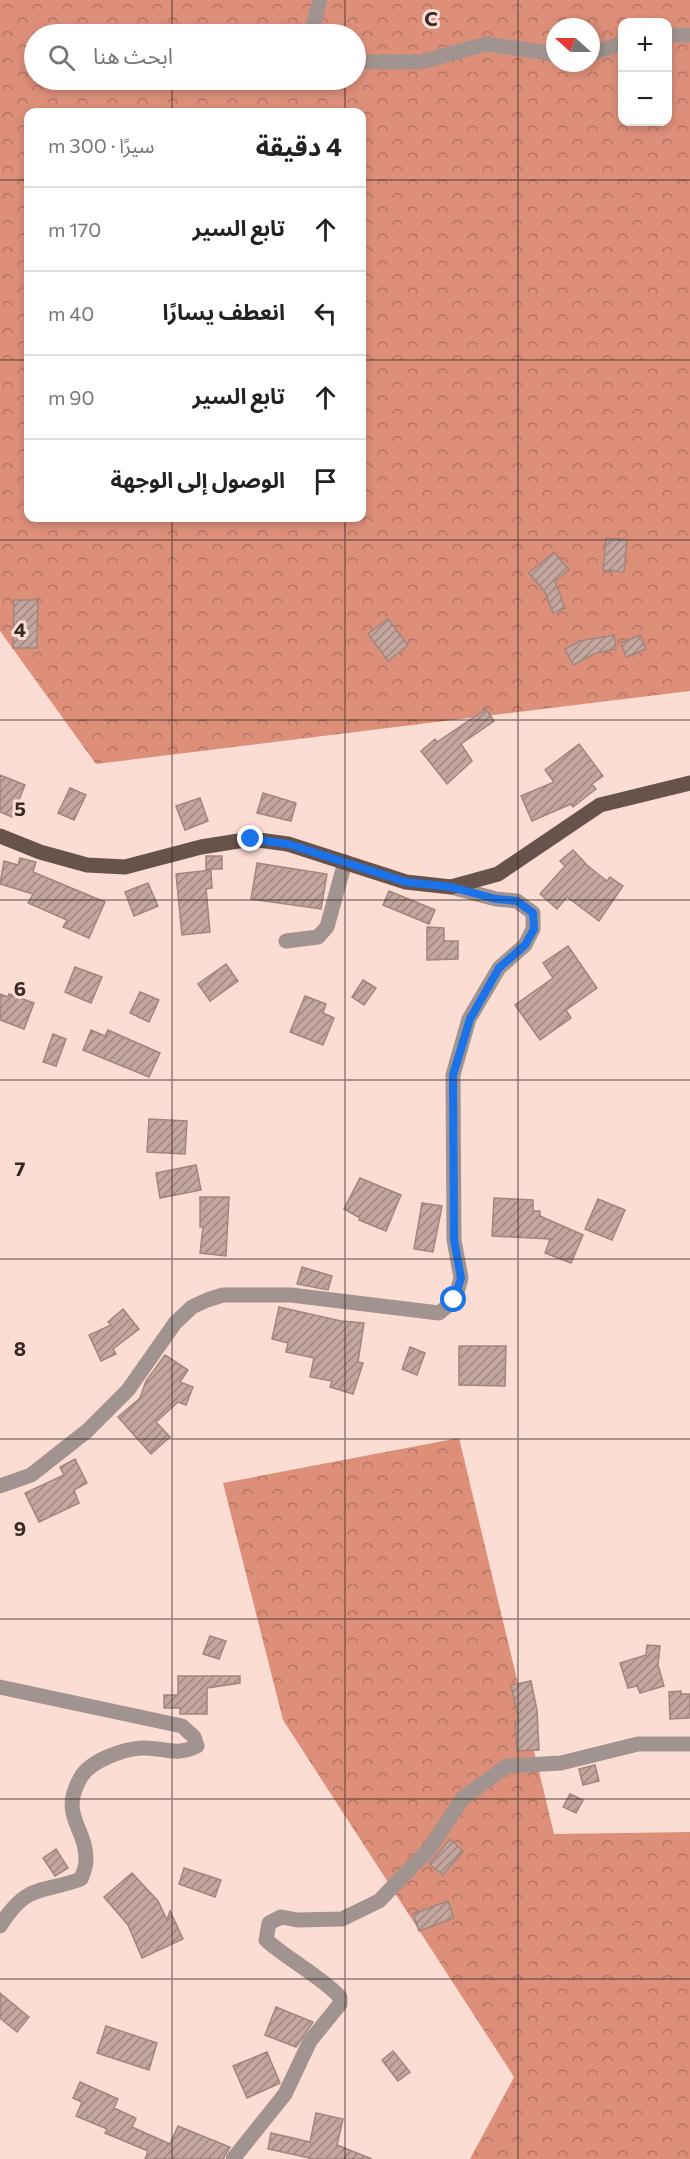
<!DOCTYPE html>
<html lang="ar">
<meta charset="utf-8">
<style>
body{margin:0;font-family:Commissioner,"Noto Sans Arabic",sans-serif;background:#f2f2f2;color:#222;direction:rtl}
.controls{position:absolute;right:18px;top:18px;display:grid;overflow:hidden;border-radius:12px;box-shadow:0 3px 9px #0003}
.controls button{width:54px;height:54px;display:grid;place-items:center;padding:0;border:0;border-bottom:2px solid #e0e0e0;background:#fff;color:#222;font:30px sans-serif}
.compass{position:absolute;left:546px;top:18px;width:54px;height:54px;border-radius:50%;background:#fff;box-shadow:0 3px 9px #0003;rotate:291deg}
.stop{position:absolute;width:18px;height:18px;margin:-14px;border:4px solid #1a73e8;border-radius:50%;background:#fff}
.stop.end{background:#1a73e8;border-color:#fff;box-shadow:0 2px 6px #0008}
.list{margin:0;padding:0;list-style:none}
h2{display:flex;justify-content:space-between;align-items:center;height:78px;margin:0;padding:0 24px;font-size:26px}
h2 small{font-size:20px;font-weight:400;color:#767676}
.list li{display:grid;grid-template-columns:39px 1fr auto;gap:18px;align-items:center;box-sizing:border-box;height:84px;padding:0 24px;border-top:2px solid #e0e0e0}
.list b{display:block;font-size:22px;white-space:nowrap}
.list em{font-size:20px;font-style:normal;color:#767676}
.icon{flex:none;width:33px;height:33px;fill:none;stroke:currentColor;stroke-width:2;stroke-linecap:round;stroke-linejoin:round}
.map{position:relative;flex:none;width:690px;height:2159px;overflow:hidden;direction:ltr}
.search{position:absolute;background:#fff;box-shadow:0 3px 9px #0003;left:24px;top:24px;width:342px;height:66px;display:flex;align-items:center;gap:15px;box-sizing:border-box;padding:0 21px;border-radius:33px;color:#767676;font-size:22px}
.panel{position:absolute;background:#fff;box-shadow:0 3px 9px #0003;left:24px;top:108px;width:342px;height:414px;border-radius:12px;direction:rtl}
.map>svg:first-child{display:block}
</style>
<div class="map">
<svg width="690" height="2159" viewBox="0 0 690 2159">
<defs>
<pattern id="forest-crowns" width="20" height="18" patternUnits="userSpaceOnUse" patternTransform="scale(1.5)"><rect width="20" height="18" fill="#dd8f7a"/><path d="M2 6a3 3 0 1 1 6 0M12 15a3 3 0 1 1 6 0" fill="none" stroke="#b47564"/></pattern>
<pattern id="building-hatch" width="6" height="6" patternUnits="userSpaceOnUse" patternTransform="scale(1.5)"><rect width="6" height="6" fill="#c3a69e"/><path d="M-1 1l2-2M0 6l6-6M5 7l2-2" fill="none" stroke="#9f8781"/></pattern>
</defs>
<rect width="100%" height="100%" fill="#fcddd4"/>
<!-- forest -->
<path fill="url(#forest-crowns)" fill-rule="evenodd" d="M0 0H690V691L96 764 0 631ZM622 22H668V122H622ZM555 27H591V63H555ZM34 34H356V80H34ZM28 112H362V518H28Z
M459 1438 554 1834 690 1832V2159H470L514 2077 283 1720 223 1483Z"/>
<!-- building -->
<path fill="url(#building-hatch)" stroke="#a2867e" stroke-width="1.5" d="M606 538 627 540 624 572 603 570Z
M554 552 569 570 555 581 565 608 553 613 545 592 529 573Z
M14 600H38L37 648H13Z
M388 619 408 645 388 661 368 634Z
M614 635 616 649 596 653 573 665 565 649 580 641Z
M640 635 646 649 626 657 621 643Z
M486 709 494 721 461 744 472 761 447 784 421 751 435 739 437 742Z
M579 744 603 776 592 784 596 789 573 807 571 804 532 821 521 796 554 782 545 770Z
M0 775 25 785 12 817 0 812Z
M70 788 86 795 74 820 58 813Z
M263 793 296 803 291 821 257 813Z
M200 798 208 821 185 830 176 806Z
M573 850 588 866 607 881 610 877 623 886 599 921 567 897 557 909 540 894 565 866 560 861Z
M206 856H222V869H206Z
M20 858 36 862 33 872 105 902 89 938 63 927 67 920 28 903 33 894 0 884 4 861 18 865Z
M257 863 327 874 321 909 251 899Z
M211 870 212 888 206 889 210 932 182 935 176 874Z
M148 883 158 906 134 916 125 892Z
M389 891 435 910 429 924 383 905Z
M427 927 444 928V941H458V959L427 960Z
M568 946 597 988 566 1010 571 1018 540 1040 515 1005 553 978 543 963Z
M226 964 238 981 210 1001 198 984Z
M75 967 102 977 91 1003 65 992Z
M363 980 376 988 364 1005 352 997Z
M140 992 159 1000 149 1022 130 1013Z
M0 994 8 997 9 994 34 1003 24 1029 0 1020Z
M305 996 326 1004 323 1013 334 1018 323 1045 290 1032Z
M91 1030 105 1036 108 1030 160 1053 149 1077 83 1050Z
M53 1034 66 1039 56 1066 43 1062Z
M149 1119 187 1121 185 1154 147 1152Z
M196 1165 201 1190 160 1198 156 1173Z
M360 1178 401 1195 386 1231 359 1220 360 1218 344 1209Z
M200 1197H229L226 1256 200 1253 203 1227H200Z
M494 1198 533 1200V1211H540V1216L583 1235 571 1263 545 1253 550 1239 492 1236Z
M598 1199 625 1210 612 1240 585 1229Z
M422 1203 442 1206 433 1252 414 1249Z
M302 1267 332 1276 328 1290 297 1284Z
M279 1307 341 1321 364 1323 358 1362 363 1363 353 1394 330 1387 332 1381 310 1377 314 1358 286 1352 288 1343 272 1339Z
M123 1309 139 1329 113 1349 116 1354 101 1361 89 1335 111 1325 108 1322Z
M459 1346H506L505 1386 459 1385Z
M410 1347 425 1353 417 1375 402 1369Z
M165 1355 188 1370 180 1382 193 1387 186 1405 178 1402 156 1422 170 1437 151 1454 118 1417 140 1398 146 1381Z
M75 1459 87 1483 74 1490 79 1503 39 1522 25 1493 64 1475 60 1467Z
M210 1636 226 1641 219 1659 203 1654Z
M647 1645 660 1646 658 1665 664 1686 640 1693 637 1686 628 1688 620 1663 646 1655Z
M178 1676H240V1683L207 1688V1714H180V1708H164V1695H178Z
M531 1681 537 1710 539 1750 517 1751 515 1722 519 1721 511 1685Z
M681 1691V1694H690V1718L670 1719 669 1692Z
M595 1765 599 1781 583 1785 579 1769Z
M570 1794 583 1800 576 1813 563 1807Z
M450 1839 463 1851 443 1875 429 1864Z
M56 1849 68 1868 55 1876 43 1858Z
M184 1868 221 1880 215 1897 179 1884Z
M132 1873 158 1901 167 1920 170 1911 183 1939 142 1958 128 1925 104 1897Z
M448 1901 454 1918 419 1931 413 1914Z
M0 1993 29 2017 17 2032 0 2018Z
M276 2007 313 2022 296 2047 265 2035Z
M106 2026 157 2043 149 2070 97 2053Z
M393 2051 410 2072 398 2081 382 2060Z
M267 2052 280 2083 247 2098 233 2066Z
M80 2082 118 2099 114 2108 136 2118 132 2127 170 2144 178 2126 230 2147 223 2159H145L148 2151 105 2133 107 2129 76 2116 82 2102 73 2098Z
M316 2113 343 2119 337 2145 372 2159H314L268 2149 271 2133 310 2142Z"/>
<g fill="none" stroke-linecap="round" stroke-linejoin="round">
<!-- minor -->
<path stroke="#a19490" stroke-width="15" d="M317 34 314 22 320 0
M668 35H690
M591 53 622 44
M356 62H421L486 44 555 54
M286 941 318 937 327 927 345 862
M0 1486 31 1475 87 1431 128 1390 175 1323 192 1307 207 1300 223 1295H291L439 1313 455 1300 461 1278 454 1240 453 1075 469 1019 499 968 525 945 533 929V913L517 901 496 899 451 887
M0 1687 182 1726 194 1737 197 1746C174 1757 164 1747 142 1748 124 1749 91 1760 81 1777 58 1816 87 1827 86 1861 86 1866 83 1874 81 1879 39 1894 27 1883 0 1926
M233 2159 285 2094 310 2041 340 2004V1997C319 1975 290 1961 266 1940L269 1923 281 1917 297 1920 342 1919 379 1901 430 1848 463 1798 507 1766 561 1763 638 1744H690"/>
<!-- major -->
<path stroke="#68524c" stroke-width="15" d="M0 836 40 852 87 865 125 867 201 847 251 839 288 844 406 882 451 887 498 874 600 805 690 783"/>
</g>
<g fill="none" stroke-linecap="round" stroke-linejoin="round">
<!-- route -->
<path stroke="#1a73e8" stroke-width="8" d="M251 839 288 844 406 882 451 887 496 899 517 901 533 913 534 929 525 945 499 968 470 1019 453 1075 454 1240 461 1278 454 1300"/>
</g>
<!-- grid -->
<path fill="none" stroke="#362a27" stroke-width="1.5" stroke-opacity="0.55" d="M172 0V34M345 0V34M518 0V2159M172 80V112M345 80V112M0 180H28M362 180H690M0 360H28M362 360H690M172 518V2159M345 518V2159M0 540H690M0 720H690M0 900H690M0 1080H690M0 1259H690M0 1439H690M0 1619H690M0 1799H690M0 1979H690"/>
<g font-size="20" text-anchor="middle" font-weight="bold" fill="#362a27" stroke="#fcddd4" stroke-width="6" stroke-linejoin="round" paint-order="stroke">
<text x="431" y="26">C</text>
<text x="20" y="637">4</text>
<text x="20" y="816">5</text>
<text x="20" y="996">6</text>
<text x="20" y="1176">7</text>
<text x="20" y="1356">8</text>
<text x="20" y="1536">9</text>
</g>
</svg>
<div class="controls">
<button>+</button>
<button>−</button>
</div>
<svg class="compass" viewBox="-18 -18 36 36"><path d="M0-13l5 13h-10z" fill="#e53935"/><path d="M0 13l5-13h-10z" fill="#767676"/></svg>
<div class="stop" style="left:454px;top:1300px"></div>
<div class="stop end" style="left:251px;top:839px"></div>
<div class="search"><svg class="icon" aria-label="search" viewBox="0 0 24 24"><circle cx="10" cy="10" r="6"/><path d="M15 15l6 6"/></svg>ابحث هنا</div>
<section class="panel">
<h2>4 دقيقة<small>سيرًا · 300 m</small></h2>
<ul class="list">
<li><svg class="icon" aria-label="ahead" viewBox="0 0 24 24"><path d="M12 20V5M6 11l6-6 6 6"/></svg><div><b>تابع السير</b></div><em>170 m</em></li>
<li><svg class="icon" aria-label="left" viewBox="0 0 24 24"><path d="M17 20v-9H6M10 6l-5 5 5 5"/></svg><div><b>انعطف يسارًا</b></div><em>40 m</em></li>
<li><svg class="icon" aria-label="ahead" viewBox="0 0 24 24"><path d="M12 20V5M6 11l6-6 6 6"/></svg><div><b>تابع السير</b></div><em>90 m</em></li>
<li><svg class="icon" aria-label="arrive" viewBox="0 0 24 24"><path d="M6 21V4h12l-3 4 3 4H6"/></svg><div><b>الوصول إلى الوجهة</b></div></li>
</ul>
</section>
</div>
